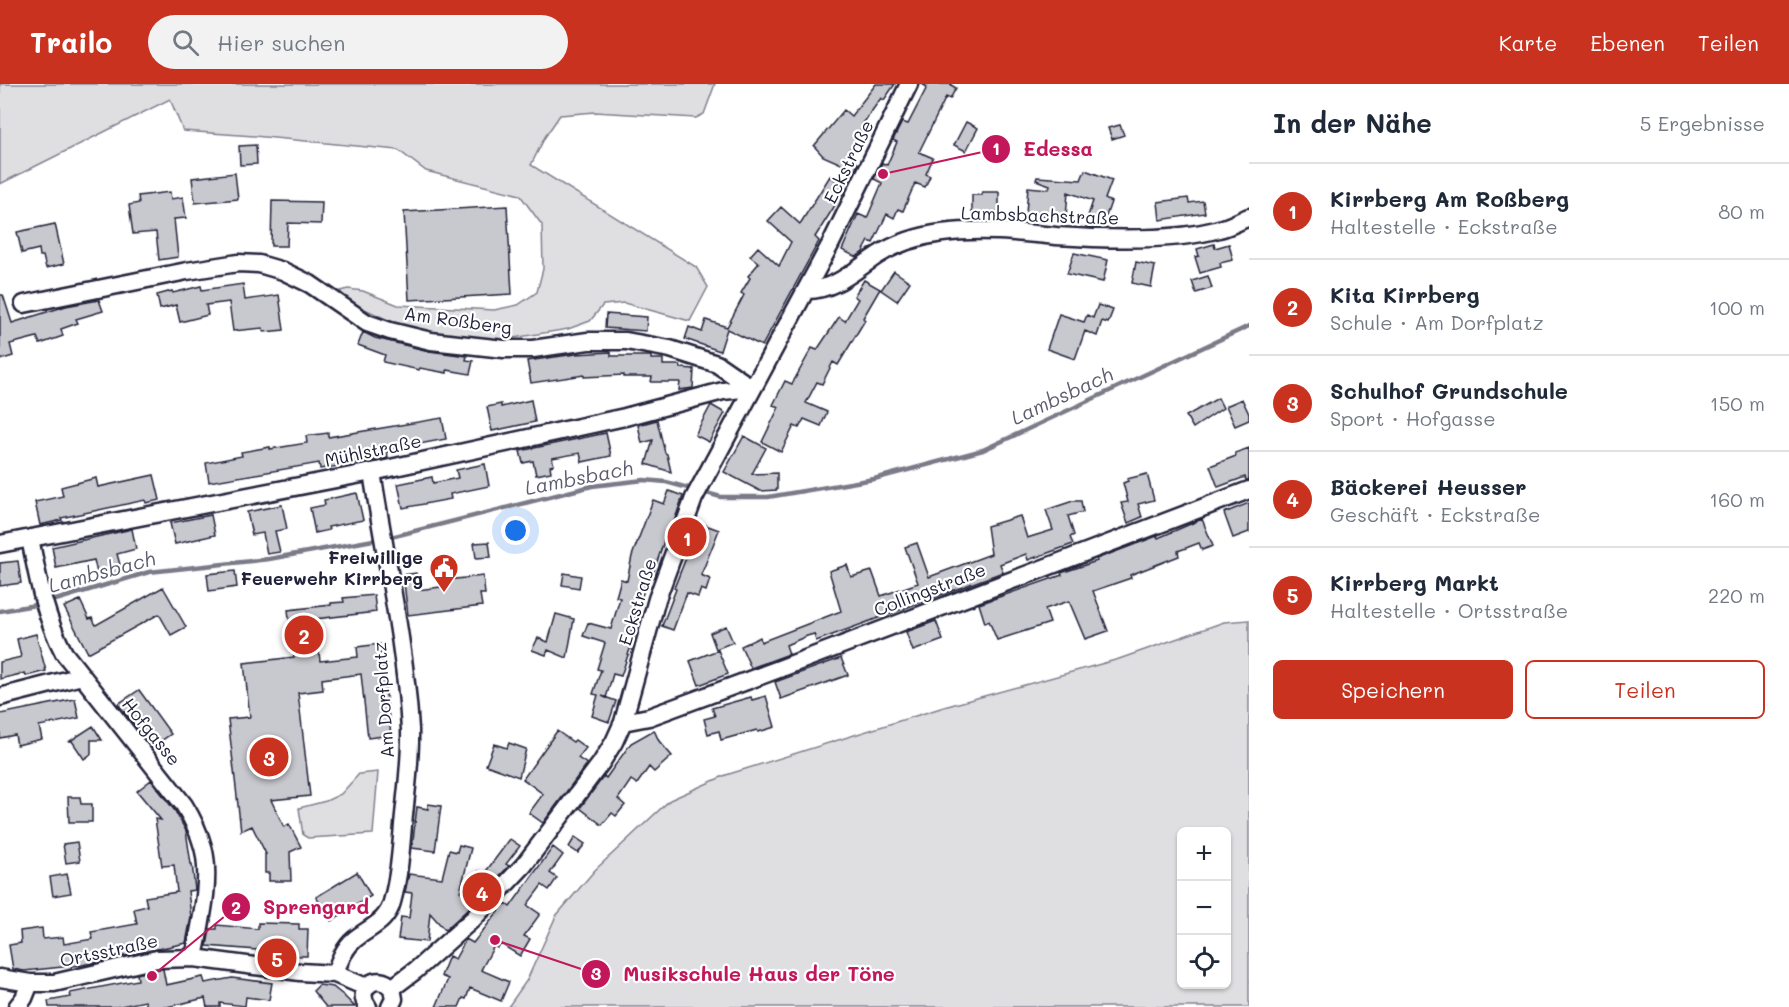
<!DOCTYPE html>
<html lang="de">
<meta charset="utf-8">
<style>
body{margin:0;font-family:Mali,sans-serif;background:#f2f2f3;color:#1f2937}
.controls{position:absolute;right:18px;bottom:18px;display:grid;overflow:hidden;border-radius:9px;box-shadow:0 2px 4px #0004}
.controls button{width:54px;height:54px;display:grid;place-items:center;padding:0;border:0;border-bottom:2px solid #e0e1e3;background:#fff;color:#1f2937;font:30px sans-serif}
.you{position:absolute;left:516px;top:447px;width:21px;height:21px;margin:-15px;border:4px solid #fff;border-radius:50%;background:#1a73e8;box-shadow:0 0 0 9px #1a73e833}
.badge{display:grid;place-items:center;width:39px;height:39px;border-radius:50%;background:#c8321e;color:#fff;font-size:20px;font-weight:700}
.pin{position:absolute;translate:-50% -50%;border:3px solid #fff;box-shadow:0 2px 6px #0006}
.list{margin:0;padding:0;list-style:none}
h2{display:flex;justify-content:space-between;align-items:center;height:78px;margin:0;padding:0 24px;font-size:26px}
h2 small{font-size:20px;font-weight:400;color:#747a83}
.list li{display:grid;grid-template-columns:39px 1fr auto;gap:18px;align-items:center;box-sizing:border-box;height:96px;padding:0 24px;border-top:2px solid #e0e1e3}
.list b{display:block;font-size:22px;white-space:nowrap}
.list p{margin:0;font-size:20px;white-space:nowrap;color:#747a83}
.list em{font-size:20px;font-style:normal;color:#747a83}
.actions{display:flex;gap:12px;padding:18px 24px}
.actions a{flex:1;padding:14px 0;border:2px solid #c8321e;border-radius:9px;text-align:center;font-size:21px;color:#c8321e}
.actions .main{background:#c8321e;color:#fff}
.icon{flex:none;width:33px;height:33px;fill:none;stroke:currentColor;stroke-width:2;stroke-linecap:round;stroke-linejoin:round}
.map{position:relative;flex:none;width:1249px;height:923px;overflow:hidden}
header{display:flex;align-items:center;gap:36px;box-sizing:border-box;height:84px;padding:0 30px;background:#c8321e;color:#fff}
header strong{font-size:28px}
nav{display:flex;gap:33px;margin-inline-start:auto;font-size:21px}
.search{width:420px;height:54px;background:#f2f2f3;display:flex;align-items:center;gap:15px;box-sizing:border-box;padding:0 21px;border-radius:33px;color:#747a83;font-size:22px}
main{display:flex}
aside{flex:1;background:#fff}
.map>svg:first-child{display:block}
</style>
<header>
<strong>Trailo</strong>
<div class="search"><svg class="icon" aria-label="search" viewBox="0 0 24 24"><circle cx="10" cy="10" r="6"/><path d="M15 15l6 6"/></svg>Hier suchen</div>
<nav><a>Karte</a><a>Ebenen</a><a>Teilen</a></nav>
</header>
<main>
<div class="map">
<svg width="1249" height="923" viewBox="0 0 1249 923">
<rect width="100%" height="100%" fill="#fff"/>
<filter id="ink" filterUnits="userSpaceOnUse"><feTurbulence type="fractalNoise" baseFrequency=".0167" numOctaves="2"/><feDisplacementMap in="SourceGraphic" scale="12" xChannelSelector="R" yChannelSelector="G"/><feConvolveMatrix kernelMatrix="1 2 1 2 8 2 1 2 1" color-interpolation-filters="sRGB"/></filter>
<g filter="url(#ink)">
<!-- green -->
<path fill="#dfdfe2" stroke="#80808e" stroke-width="1.5" fill-rule="evenodd" d="M0 0H715L704 30 696 34 595 28 560 31 545 53 531 81 696 183 708 203 690 237 624 219 603 221 590 237 568 245 495 257 427 248 392 238 346 216 340 207 348 205 363 207 398 221 494 226 518 221 537 208 543 185 542 141 520 111 426 87 398 66 254 52 183 47 170 15 0 100Z
M1249 536V923H508L527 896 556 832 595 786 670 716 726 691 944 623 1119 575 1224 538ZM1182 748H1226V900H1182Z
M378 688 373 750 308 754 303 751 299 724 326 717 341 710 359 690Z"/>
<g fill="none" stroke-linecap="round" stroke-linejoin="round">
<!-- stream -->
<path stroke="#7a7a88" stroke-width="4.5" d="M387 454 592 402 644 396 666 398 721 413H768L874 395 983 366 1249 242
M49 518 149 488 269 475 379 455
M0 527 41 520"/>
</g>
<!-- building -->
<path fill="#c8c8cf" stroke="#22223b" stroke-width="1.5" d="M876 0H895L884 16 881 14 862 41 864 43 860 47 863 49 847 69 858 80 855 86 823 72 814 62 844 26 851 32Z
M922 0H952L951 1 956 4 950 15 946 13 919 68 933 74 926 90 930 92 925 103 915 99 903 127 898 125 894 134 887 130 873 159 869 157 863 168 856 173 842 166 858 130 867 134 882 99 874 95 882 79 887 81 897 58 893 56 902 38 908 40 927 3Z
M966 38 978 44 966 67 954 61Z
M1120 41 1124 51 1112 55 1108 44Z
M256 61 257 80 240 81 239 62Z
M1085 86 1112 96 1105 115 1111 118 1104 138 1088 132 1093 117 1068 108 1066 133 1026 130 1028 103 1049 105 1050 101 1036 96 1037 93 1081 96Z
M235 89 238 115 195 119 192 94Z
M830 92 846 104 815 153 819 157 762 262 727 245 720 267 685 255 689 243 702 248 706 236 727 243 744 211 741 209 750 194 748 192 759 179 750 172 758 163 779 182 791 158 768 137 781 123 800 140Z
M170 108 171 115 183 113 186 134 174 135 178 173 159 176 156 148 133 150 129 121 139 119 138 112Z
M982 108H999V128H972V111H982Z
M1188 114 1189 119 1203 117 1205 129 1160 136 1158 118Z
M272 117 322 118 321 140 288 139 287 162H271Z
M507 122 512 210 409 216 404 128Z
M55 140 64 180 46 184 43 172H40L39 165 22 169 17 148Z
M1214 160 1215 164 1229 160 1233 176 1220 179 1221 183 1200 189 1195 173 1199 172 1197 165Z
M1074 169 1108 176 1103 198 1067 190Z
M1136 178 1155 182 1151 203 1132 199Z
M894 187 910 198 897 217 881 206Z
M1208 192 1212 204 1196 209 1192 197Z
M864 196 880 205 863 234 865 236 838 281 833 278 822 300 817 298 806 319 827 328 821 342 804 335 799 344 794 342 781 368 762 358 779 323 773 321 785 297 792 300 812 264 817 266 839 233 845 237 858 215 854 212Z
M243 200 245 216 279 211 284 246 264 248 263 244 233 247 229 218 206 221 208 231 180 238 176 221 160 225 157 211 172 207 173 209 201 202 202 206Z
M0 211H3L12 239 66 222 99 216 103 227 76 235 78 239 61 245 63 252 40 260 37 253 10 260 13 272 0 276Z
M1098 221 1113 226 1108 239 1102 237 1097 252 1085 247 1075 275 1047 265 1059 230 1084 238 1087 231 1093 234Z
M606 230 647 233 646 247 605 244Z
M363 248 375 254 429 267 467 272 466 276 473 277 470 290 447 286V289L420 284 419 286 383 278 385 271 358 261Z
M611 268V272H651V275H663V281H680L681 284 694 285 693 304 679 306 680 298H651L652 293H624V291L584 293V291L531 299 527 277 576 270Z
M1218 314 1223 324 1193 344 1186 332Z
M1242 315 1249 330V336L1235 342 1226 322Z
M531 316 535 338 492 347 487 323 501 320V323Z
M711 321 725 329 709 358 695 351Z
M442 334 446 355 387 366 388 374 320 385 319 379 209 398 206 379 242 372 241 368 270 363V365L307 359 306 352 328 349V353Z
M657 336 665 369 667 370 671 388 646 380 653 356 642 359 638 341Z
M606 349 611 372 582 378 580 369 552 374 554 381 550 382 551 388 536 391 533 377 523 379 520 367Z
M744 352 766 364 752 390 777 389V406L760 407 724 388Z
M1249 364V396H1246L1245 393 1218 403 1210 382 1236 372 1235 369Z
M485 380 489 402 450 410 451 415 403 424 398 400 432 393 433 399 458 394 456 386Z
M1147 390 1154 416 1138 420 1142 433 1128 439 1121 419 1128 418 1123 399 1128 397 1127 395Z
M154 391 160 416 146 419 145 416 61 434 62 436 40 441 35 418 63 412 61 403 96 394 98 403Z
M669 407 683 412 670 449 667 448 654 487 650 485 631 549 635 550 621 592 613 590 606 614 602 612 616 617 609 638 592 632 598 611 593 610 601 586 597 585 605 559 583 552 588 539 611 545 620 514 616 513 621 495 627 497 632 472 653 416 664 420Z
M357 409 363 436 328 443 329 446 315 449 310 424 325 421 324 416Z
M1073 417H1081L1083 428 1068 432 1074 451 1070 453 1073 460 1028 476 1026 470 1000 480 1003 488 816 557 814 550 807 552 786 561 789 570 751 584 741 562 760 553 761 558 841 527 829 487 847 481 851 493 872 487 881 512 918 499 905 463 917 459 929 493 991 470 987 442 1020 432 1027 454 1053 446 1046 426Z
M1249 419V448L1233 454 1224 429Z
M282 421 287 445 275 447 280 468 267 470 263 449 252 451 247 428Z
M211 431 215 451 175 460 170 439Z
M1202 435 1213 462 1202 466 1199 459 1178 467 1179 472 1130 491 1131 494 1093 507 1108 547 1085 555 1069 517 1045 525 1050 539 997 556 989 537 985 539 979 520 1062 491 1061 489 1097 477 1096 475 1157 452 1158 454Z
M700 439 719 446 701 491 710 495 706 507 701 505 698 513 687 509 673 546 662 542 676 505 674 504Z
M132 445 136 465 117 470 122 488 98 493 94 476 56 484 52 463Z
M489 458 491 473 476 474 474 459Z
M18 477 21 499 0 502V479Z
M235 487 237 503 209 507 207 490Z
M416 489 418 506 448 502 447 496 483 492 485 510H480L482 522 408 531 403 491Z
M564 489 581 492 579 504 562 501Z
M163 503 186 543 171 551 159 530 88 569 64 523 80 516 89 535 92 534 96 541Z
M374 511 376 528 315 535 320 577 358 573 357 563 380 560 391 651 368 654 361 590 322 595 323 606 298 609 310 712 271 716 284 743 289 740 301 763 290 768 291 797H269V789H265V770H266L252 742 241 747 228 635 250 633 244 579 294 573 288 526 331 521V519L344 518 343 514Z
M556 530 574 535 567 574 548 566 546 571 532 566 538 554 548 558Z
M936 537 943 556 913 567 906 548Z
M726 542 733 558 716 565 710 549Z
M36 550 46 587 26 592 25 589 0 595V578L21 573 17 555Z
M718 566 728 590 699 601 690 577Z
M841 574 848 591 781 615 775 598Z
M139 606 171 650 152 663 118 620Z
M766 612 775 643 758 648 757 646 721 656 719 647 708 650 704 635 715 632 712 624 751 613 752 616Z
M75 615 79 634 39 642 42 655 17 661 15 651 0 654V630Z
M93 642 102 656H91V670L84 675 72 657H70Z
M654 646 659 657 672 672 654 688 649 683 637 700 631 696 618 715 625 721 616 732 612 729 602 741 580 724 604 692 606 694 631 659Z
M557 647 573 658 575 656 586 664 578 674 587 680 543 739 529 729 543 710 523 695Z
M509 659 526 665 519 693 486 681 494 660 507 664Z
M151 696 175 727 186 747 191 780H192L195 806 188 807 191 833 186 859 82 881 24 887 13 885 9 861 21 859 20 847 42 844 43 855 63 853 64 860 93 855 91 848 137 840 134 825 147 822 145 813 177 808 174 781 162 782 155 735 161 736 137 707Z
M68 713H80L81 720H92V738H69Z
M428 720 441 722 435 767 412 764 417 723 428 725Z
M575 753 585 760 578 769 569 763Z
M510 755 520 762 506 780 509 782 466 827 445 846 430 829 427 858 398 855 401 833 409 834 412 809 405 808 409 790 442 794 449 766 457 768 459 761 471 764 460 808 479 787 484 790Z
M77 758 80 777 66 779 63 760Z
M553 763 563 771 550 789 557 794 549 806 542 801 527 821 540 830 524 852 530 855 520 872 501 860 497 864 494 862 481 886 509 898 501 917 470 904 466 915 463 914 459 923H436L448 895 441 892 449 872 455 875 466 855 473 859 505 819 510 823Z
M357 788 371 812 331 837 316 813Z
M67 790 71 809 53 812 50 793Z
M258 839 299 840V845H308L307 872 257 871V866L207 862 210 845H217V841L258 845Z
M158 885H163L166 901 203 893 205 899 232 894 272 899 269 916 246 913 245 922 220 919V923H207L205 914 167 923H147L145 917 116 923H49L48 917 71 913 70 909 138 896 137 890Z
M319 901 333 903 343 911 355 923H326L313 907Z"/>
<g fill="none" stroke-linecap="round" stroke-linejoin="round">
<!-- minor casing -->
<g stroke="#22223b" stroke-width="21">
<path id="minor" d="M806 206C834 207 855 186 878 171 897 159 920 152 942 149 980 144 1018 148 1056 152 1102 155 1175 158 1219 145 1229 143 1239 137 1249 133
M24 220 187 187 238 179 259 180 283 187 310 200 367 239 390 247 431 257 504 265H533L588 257H626L670 265 717 280 752 304
M30 454C38 495 44 531 64 569L184 721C192 734 199 748 203 763 212 796 200 841 194 874
M0 460 372 388 625 333 723 307 752 304
M0 613 82 592
M623 638 649 633 779 585 1249 406
M335 890C339 877 344 864 355 855 370 843 387 838 392 818 399 793 401 766 403 741 406 709 411 677 410 645 405 559 385 473 372 388
M0 894 30 899H54L157 875 194 874 300 888 335 890 366 903
M392 904 416 886 473 835 524 781 601 679 614 658 623 638 657 515 694 414 830 161 909 0
M17 923 24 914 30 899
M368 923C354 905 377 887 392 904L394 915 390 923"/>
</g>
<!-- minor -->
<use href="#minor" stroke="#fff" stroke-width="16"/>
</g>
</g>
<!-- icons -->
<defs>
<g id="civic-pin" transform="scale(1.5)"><path d="M0 17L-7.5 6A9.5 9.5 0 1 1 7.5 6Z" fill="#c8321e" stroke="#fff"/><path d="M-.6-6.5H3V-4.5H.6V-3L4-1V1h2V6H-6V1h2V-1L-.6-3ZM-1.2 2.5V6h2.4V2.5Z" fill="#fff"/></g>
</defs>
<g fill-rule="evenodd">
<use href="#civic-pin" x="444" y="484"/>
</g>
<g text-anchor="middle" stroke-width="4.5" stroke-linejoin="round" paint-order="stroke">
<!-- street labels -->
<g font-size="18" fill="#22223b" stroke="#fff">
<text transform="translate(849 78) rotate(-64)" y="6">Eckstraße</text>
<text transform="translate(1040 132) rotate(2)" y="6">Lambsbachstraße</text>
<text transform="translate(458 237) rotate(8)" y="6">Am Roßberg</text>
<text transform="translate(373 367) rotate(-12)" y="6">Mühlstraße</text>
<text transform="translate(930 506) rotate(-21)" y="6">Collingstraße</text>
<text transform="translate(638 518) rotate(-73)" y="6">Eckstraße</text>
<text transform="translate(384 616) rotate(-94)" y="6">Am Dorfplatz</text>
<text transform="translate(151 648) rotate(51)" y="6">Hofgasse</text>
<text transform="translate(109 867) rotate(-12)" y="6">Ortsstraße</text>
</g>
<!-- poi labels -->
<g font-size="18" font-weight="bold" fill="#22223b" stroke="#fff" text-anchor="end">
<text x="423" y="480">Freiwillige<tspan x="423" dy="21">Feuerwehr Kirrberg</tspan></text>
</g>
<!-- water labels -->
<g font-size="20" font-style="italic" fill="#5c5c6f" stroke="#fff">
<text transform="translate(1062 312) rotate(-25)" y="7">Lambsbach</text>
<text transform="translate(579 394) rotate(-11)" y="7">Lambsbach</text>
<text transform="translate(102 488) rotate(-15)" y="7">Lambsbach</text>
</g>
</g>
<!-- callouts -->
<path fill="none" stroke="#c2185b" stroke-width="2" d="M883 90L996 65M152 892L236 823M495 856L596 890"/>
<g fill="#c2185b" stroke="#fff" stroke-width="2">
<circle cx="883" cy="90" r="6"/>
<circle cx="152" cy="892" r="6"/>
<circle cx="495" cy="856" r="6"/>
<circle cx="996" cy="65" r="15"/>
<circle cx="236" cy="823" r="15"/>
<circle cx="596" cy="890" r="15"/>
</g>
<g font-size="18" text-anchor="middle" font-weight="bold" fill="#fff">
<text x="996" y="71">1</text>
<text x="236" y="830">2</text>
<text x="596" y="896">3</text>
</g>
<g font-size="20" text-anchor="middle" font-weight="bold" fill="#c2185b" stroke="#fff" stroke-width="4.5" stroke-linejoin="round" paint-order="stroke">
<text x="1058" y="72">Edessa</text>
<text x="316" y="830">Sprengard</text>
<text x="759" y="897">Musikschule Haus der Töne</text>
</g>
</svg>
<div class="controls">
<button>+</button>
<button>−</button>
<button><svg class="icon" aria-label="locate" viewBox="0 0 24 24"><circle cx="12" cy="12" r="6"/><path d="M12 2v4M12 18v4M2 12h4M18 12h4"/></svg></button>
</div>
<div class="you"></div>
<div class="pin badge" style="left:687px;top:453px">1</div>
<div class="pin badge" style="left:304px;top:551px">2</div>
<div class="pin badge" style="left:269px;top:673px">3</div>
<div class="pin badge" style="left:482px;top:808px">4</div>
<div class="pin badge" style="left:277px;top:874px">5</div>
</div>
<aside>
<h2>In der Nähe<small>5 Ergebnisse</small></h2>
<ul class="list">
<li><span class="badge">1</span><div><b>Kirrberg Am Roßberg</b><p>Haltestelle · Eckstraße</p></div><em>80 m</em></li>
<li><span class="badge">2</span><div><b>Kita Kirrberg</b><p>Schule · Am Dorfplatz</p></div><em>100 m</em></li>
<li><span class="badge">3</span><div><b>Schulhof Grundschule</b><p>Sport · Hofgasse</p></div><em>150 m</em></li>
<li><span class="badge">4</span><div><b>Bäckerei Heusser</b><p>Geschäft · Eckstraße</p></div><em>160 m</em></li>
<li><span class="badge">5</span><div><b>Kirrberg Markt</b><p>Haltestelle · Ortsstraße</p></div><em>220 m</em></li>
</ul>
<div class="actions"><a class="main">Speichern</a><a>Teilen</a></div>
</aside>
</main>
